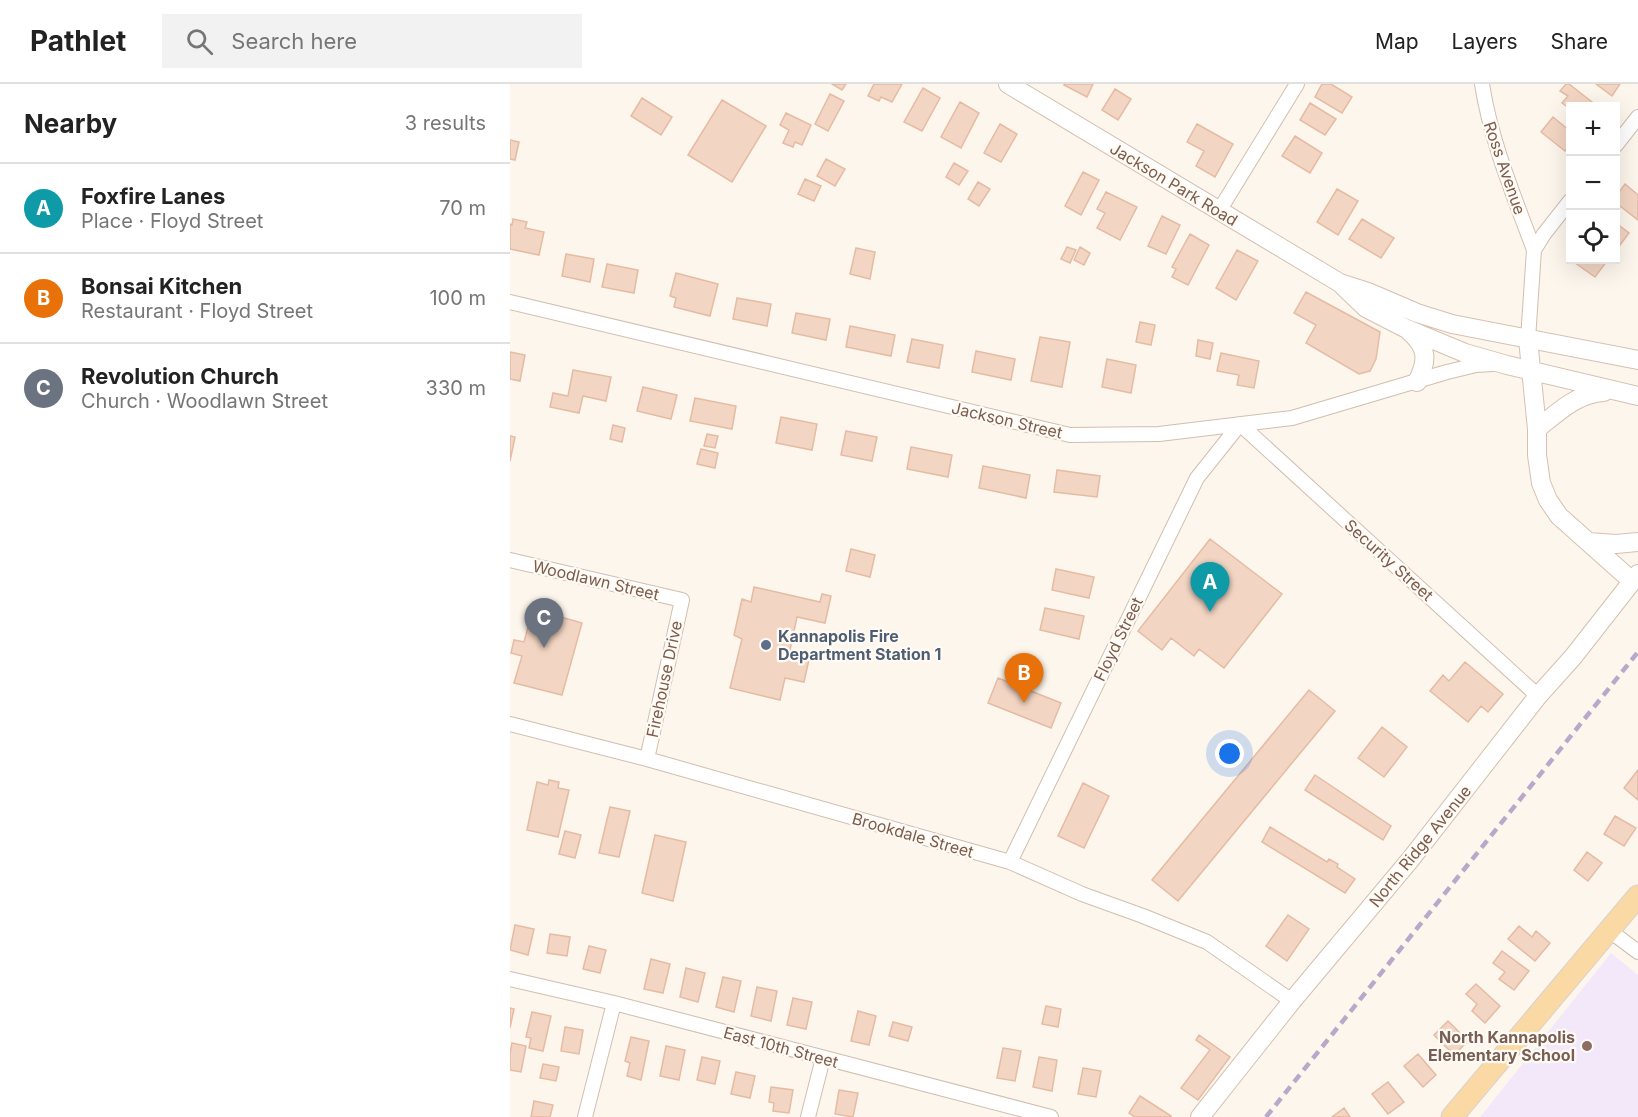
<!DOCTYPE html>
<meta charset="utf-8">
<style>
body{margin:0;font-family:Inter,sans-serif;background:#f2f2f2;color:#222}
.controls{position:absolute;right:18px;top:18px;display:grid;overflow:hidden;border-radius:0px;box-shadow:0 6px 24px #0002}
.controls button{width:54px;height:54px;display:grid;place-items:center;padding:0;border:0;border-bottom:2px solid #e0e0e0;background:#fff;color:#222;font:30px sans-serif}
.you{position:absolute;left:720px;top:670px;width:21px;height:21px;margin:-15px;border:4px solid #fff;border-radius:50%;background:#1a73e8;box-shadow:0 0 0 9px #1a73e833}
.badge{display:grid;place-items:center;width:39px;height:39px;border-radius:50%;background:#e76f51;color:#fff;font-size:20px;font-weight:700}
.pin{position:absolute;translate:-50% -50px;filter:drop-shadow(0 2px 3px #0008)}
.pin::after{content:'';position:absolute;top:32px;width:21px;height:18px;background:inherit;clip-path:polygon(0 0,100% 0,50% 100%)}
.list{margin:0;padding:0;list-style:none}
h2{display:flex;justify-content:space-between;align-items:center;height:78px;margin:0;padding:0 24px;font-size:26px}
h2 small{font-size:20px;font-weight:400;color:#767676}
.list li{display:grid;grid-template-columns:39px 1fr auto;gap:18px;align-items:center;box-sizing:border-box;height:90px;padding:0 24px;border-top:2px solid #e0e0e0}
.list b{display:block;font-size:22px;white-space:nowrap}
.list p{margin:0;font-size:20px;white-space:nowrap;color:#767676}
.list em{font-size:20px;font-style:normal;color:#767676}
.icon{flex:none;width:33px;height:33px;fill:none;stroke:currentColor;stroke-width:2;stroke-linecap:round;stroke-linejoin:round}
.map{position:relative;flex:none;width:1128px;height:1033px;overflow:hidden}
header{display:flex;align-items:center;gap:36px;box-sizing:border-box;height:84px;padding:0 30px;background:#fff;border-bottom:2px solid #e0e0e0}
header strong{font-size:28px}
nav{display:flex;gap:33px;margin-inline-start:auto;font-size:21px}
.search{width:420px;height:54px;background:#f2f2f2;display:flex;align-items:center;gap:15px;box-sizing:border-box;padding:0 21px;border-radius:0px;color:#767676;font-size:22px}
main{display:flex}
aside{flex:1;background:#fff}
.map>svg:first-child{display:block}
</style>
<header>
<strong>Pathlet</strong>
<div class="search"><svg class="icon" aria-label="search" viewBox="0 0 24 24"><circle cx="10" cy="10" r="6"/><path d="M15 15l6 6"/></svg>Search here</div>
<nav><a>Map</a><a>Layers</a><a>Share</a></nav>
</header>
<main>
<aside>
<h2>Nearby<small>3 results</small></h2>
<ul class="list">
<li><span class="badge" style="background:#0f9aa8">A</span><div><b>Foxfire Lanes</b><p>Place · Floyd Street</p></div><em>70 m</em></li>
<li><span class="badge" style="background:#e8710a">B</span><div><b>Bonsai Kitchen</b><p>Restaurant · Floyd Street</p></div><em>100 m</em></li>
<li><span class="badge" style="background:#6b7280">C</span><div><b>Revolution Church</b><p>Church · Woodlawn Street</p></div><em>330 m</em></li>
</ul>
</aside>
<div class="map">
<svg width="1128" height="1033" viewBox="0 0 1128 1033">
<rect width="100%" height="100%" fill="#fdf6ec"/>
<!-- education -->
<path fill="#f3e8fa" d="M1101 869 1128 891V1033H970Z"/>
<!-- building -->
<path fill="#f3d5c3" stroke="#e6bba3" stroke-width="1.5" d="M322 0H336L332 6Z
M364 0H392L382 18 371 13 369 17 358 12Z
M554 0H583L577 13 554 1Z
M812 0H821L842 13 832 29 805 13Z
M1056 0H1059L1087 22H1060V25L1052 19 1058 12 1050 7Z
M1086 0H1110L1102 12Z
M413 4 430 14 412 47 394 38Z
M605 5 621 15 608 36 592 26Z
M320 10 334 17 318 47 305 40Z
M132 14 162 33 151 51 121 32Z
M212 16 256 42 222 98 178 71Z
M450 18 469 29 451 64 431 53Z
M800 19 826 35 815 51 790 36Z
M276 29 301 41 292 61 285 58 283 63 273 59 279 46 270 41Z
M1043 33 1060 47V61L1055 67 1031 48Z
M490 40 507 50 491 78 474 69Z
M687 40 723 60 705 93 686 82 694 67 677 58Z
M785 52 812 69 800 89 772 72Z
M0 56 9 58 5 76 0 75Z
M316 75 335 85 325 102 307 92Z
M444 79 458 87 449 101 436 93Z
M573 88 589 96 571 131 555 122Z
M295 95 311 102 304 117 288 110Z
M468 98 480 105 469 122 458 115Z
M1115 100 1128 111V136L1106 119V112Z
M827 105 848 117 828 151 807 138Z
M596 108 627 123 610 156 587 144 595 129 587 125Z
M652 132 670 141 656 170 638 162Z
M3 135 17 138 15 144 34 148 29 171 0 165V140L2 141Z
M852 135 884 154 871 174 839 155Z
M1106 139 1119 149 1107 165 1106 164Z
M680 150 699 161 678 201 662 193 666 185 662 183Z
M557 163 566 166 560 179 551 175Z
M570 163 580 169 574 181 564 176Z
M346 164 365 168 360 195 340 190Z
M727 166 748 177 726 216 706 204Z
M56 170 84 175 80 198 52 192Z
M1061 176H1094L1097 177 1085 193Z
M97 180 128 186 124 209 92 203Z
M166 189 208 200 200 232 164 223 166 214 160 212Z
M796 208 870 248 866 275 860 287 849 290 796 259 806 241 784 229Z
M227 214 261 220 257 242 223 235Z
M286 229 320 235 316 256 282 249Z
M630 238 645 241 641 261 626 258Z
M340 242 385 251 381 272 336 263Z
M530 253 560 258 552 303 521 297Z
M402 255 433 261 429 284 397 278Z
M688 256 703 259 700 275 686 272Z
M466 267 505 275 501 296 462 288Z
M0 268 15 271 10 297 0 295Z
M711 269 749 277 744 304 727 301 729 291 707 287Z
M597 275 626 281 621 309 592 303Z
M63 286 101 293 96 317 73 312 69 329 40 323 43 309 58 312Z
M133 303 167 311 161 335 127 327Z
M185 314 226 322 222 345 180 337Z
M271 333 307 340 302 366 266 359Z
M103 341 115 344 112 358 100 355Z
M336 347 367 353 362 377 331 371Z
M197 350 208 352 205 364 194 362Z
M0 352 5 353 0 377Z
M401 363 442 371 438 393 397 385Z
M191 365 208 369 205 384 187 380Z
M473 382 520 391 516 414 469 404Z
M547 386 590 392 587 413 544 408Z
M700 455 772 510 714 584 689 565 684 572 661 554 652 566 628 547Z
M341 465 365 471 360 493 336 487Z
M546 485 584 493 579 514 542 506Z
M244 503 310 518 312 510 321 512 315 539 287 533 280 566 300 571 294 598 275 594 270 616 220 604 232 555 224 551 232 515 241 518Z
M535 524 574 532 569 555 530 546Z
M23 525 72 539 52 611 4 599 12 572 1 569 4 556 14 558Z
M955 578 993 610 978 628 971 622 958 638 920 607 933 591 939 597Z
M488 594 551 619 541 644 478 619Z
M799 606 825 627 668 817 642 796Z
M872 643 897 663 874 693 848 674Z
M1128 686V716L1114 704Z
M805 691 881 742 873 756 795 706Z
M39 696 49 698 48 704 59 706 48 753 17 746 27 698 38 701Z
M573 699 599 712 574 764 548 752Z
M100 723 120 727 109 773 89 769Z
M1105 732 1126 744 1114 762 1094 750Z
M760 743 817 778 819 775 828 780 827 783 845 795 835 809 752 758Z
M55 747 71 751 65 774 49 770Z
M145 751 176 758 163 817 132 809Z
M1077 768 1092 779 1078 797 1064 786Z
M778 831 799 845 777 877 756 862Z
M5 841 24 845 18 871 0 866Z
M1009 842 1022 853 1026 847 1040 859 1025 877 998 855Z
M40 850 60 853 57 872 37 869Z
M79 862 96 866 90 889 73 885Z
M992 867 1019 887 1004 906 989 895 995 888 983 879Z
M141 875 160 880 153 909 134 905Z
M176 884 195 889 188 918 170 913Z
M213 893 231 897 224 928 206 923Z
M966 900 990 922 975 939 962 927 967 920 956 910Z
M247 903 267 907 261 937 241 932Z
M283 914 302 918 296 945 277 941Z
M536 922 551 925 548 943 532 940Z
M0 924 4 925 0 944Z
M348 927 366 932 359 961 341 957Z
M22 928 41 932 33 967 19 964 21 954 16 953Z
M938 937 958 957 944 971 924 951Z
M383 938 402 943 398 957 379 952Z
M55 943 73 946 69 970 51 967Z
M689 951 720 973 688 1016 671 1004 700 966 686 956Z
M121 953 139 957 131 996 117 992 120 979 115 977Z
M2 959 16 962 11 988 0 986V969Z
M156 962 175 966 169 996 150 992Z
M493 964 511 967 505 997 487 994Z
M908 970 926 991 913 1003 894 982Z
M192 973 210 977 205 1000 187 996Z
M529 973 547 976 542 1007 523 1003Z
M33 980 49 983 46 997 30 994Z
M573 984 591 987 586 1013 568 1010Z
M226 988 245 992 240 1014 221 1010Z
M878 998 894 1018 878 1030 862 1010Z
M261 1003 283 1006 279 1029 263 1027 264 1019 259 1018Z
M329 1006 348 1009 343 1033 325 1030Z
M630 1012 661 1032V1033H625L619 1029Z
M24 1017 43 1021 40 1033H21Z
M834 1024 840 1033H822Z"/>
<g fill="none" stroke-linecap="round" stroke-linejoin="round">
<!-- street casing -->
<g stroke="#d1beb0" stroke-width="16">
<path id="street" d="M972 0C981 58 1004 112 1024 166
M1106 61 1128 33
M709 127 787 0
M0 218 560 351 649 350 782 334 937 288 966 281 982 280
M1018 255 1024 166 1034 150 1060 117
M0 476 172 516 137 675
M0 640 137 675 500 778 572 810 633 832 697 858 782 917
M500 778 687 394 730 340 1028 612
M1100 847 1128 868
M0 895 104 919 541 1033
M75 1033 104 919
M298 1033 313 974"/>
</g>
<!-- secondary casing -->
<g stroke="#d6c0b0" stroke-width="20">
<path id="secondary" d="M498 0 830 199 858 208 907 229 942 240 1128 276
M833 202 856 224 895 244 955 269 997 281 1128 312
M899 247C918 263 918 277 907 298
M1018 255 1027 345V371L1031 399 1038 416 1049 432 1122 497
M1027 345C1047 329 1067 309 1094 308
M1078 458 1106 460 1128 458
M690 1033 782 917 900 776 1028 612 1063 573 1128 490"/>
</g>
<!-- primary casing -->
<g stroke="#dad1cd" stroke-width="23">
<path id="primary" d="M942 1033 1128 812"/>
</g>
<!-- street -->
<use href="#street" stroke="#fff" stroke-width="14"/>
<!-- secondary -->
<use href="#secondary" stroke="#fff" stroke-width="18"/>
<!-- primary -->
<use href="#primary" stroke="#fbd9a5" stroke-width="21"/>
<!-- rail -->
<path stroke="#b9a8c9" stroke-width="4.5" stroke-dasharray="9 6" stroke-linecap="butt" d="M756 1033 1128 568"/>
</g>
<!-- markers -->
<circle fill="#5c6f8a" stroke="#fffaf3" stroke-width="2" cx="256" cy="561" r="6"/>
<circle fill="#8d6e63" stroke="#fffaf3" stroke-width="2" cx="1077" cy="962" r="6"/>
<g text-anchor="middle" stroke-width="4.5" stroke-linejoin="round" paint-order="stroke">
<!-- street labels -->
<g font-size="16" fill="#7a5c4d" stroke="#fffaf3">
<text transform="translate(995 84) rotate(71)" y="6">Ross Avenue</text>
<text transform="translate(664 100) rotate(31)" y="6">Jackson Park Road</text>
<text transform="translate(497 336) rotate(13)" y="6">Jackson Street</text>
<text transform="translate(879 476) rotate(42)" y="6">Security Street</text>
<text transform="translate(86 496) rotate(13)" y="6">Woodlawn Street</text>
<text transform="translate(608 555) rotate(-64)" y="6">Floyd Street</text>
<text transform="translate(154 595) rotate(-78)" y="6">Firehouse Drive</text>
<text transform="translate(403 751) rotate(16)" y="6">Brookdale Street</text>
<text transform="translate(910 762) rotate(-51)" y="6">North Ridge Avenue</text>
<text transform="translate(271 963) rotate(15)" y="6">East 10th Street</text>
</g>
<!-- service labels -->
<g font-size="16" font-weight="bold" fill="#4e5e75" stroke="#fffaf3" text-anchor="start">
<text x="268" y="558">Kannapolis Fire<tspan x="268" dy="18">Department Station 1</tspan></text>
</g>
<!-- education labels -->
<g font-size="16" font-weight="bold" fill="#785e54" stroke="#fffaf3" text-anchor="end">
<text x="1065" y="959">North Kannapolis<tspan x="1065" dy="18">Elementary School</tspan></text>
</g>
</g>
</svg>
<div class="controls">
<button>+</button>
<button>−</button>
<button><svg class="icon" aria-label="locate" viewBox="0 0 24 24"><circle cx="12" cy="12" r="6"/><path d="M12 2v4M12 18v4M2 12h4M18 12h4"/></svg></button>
</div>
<div class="you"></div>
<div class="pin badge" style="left:700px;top:528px;background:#0f9aa8">A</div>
<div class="pin badge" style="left:514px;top:619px;background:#e8710a">B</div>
<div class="pin badge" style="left:34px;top:564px;background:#6b7280">C</div>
</div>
</main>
